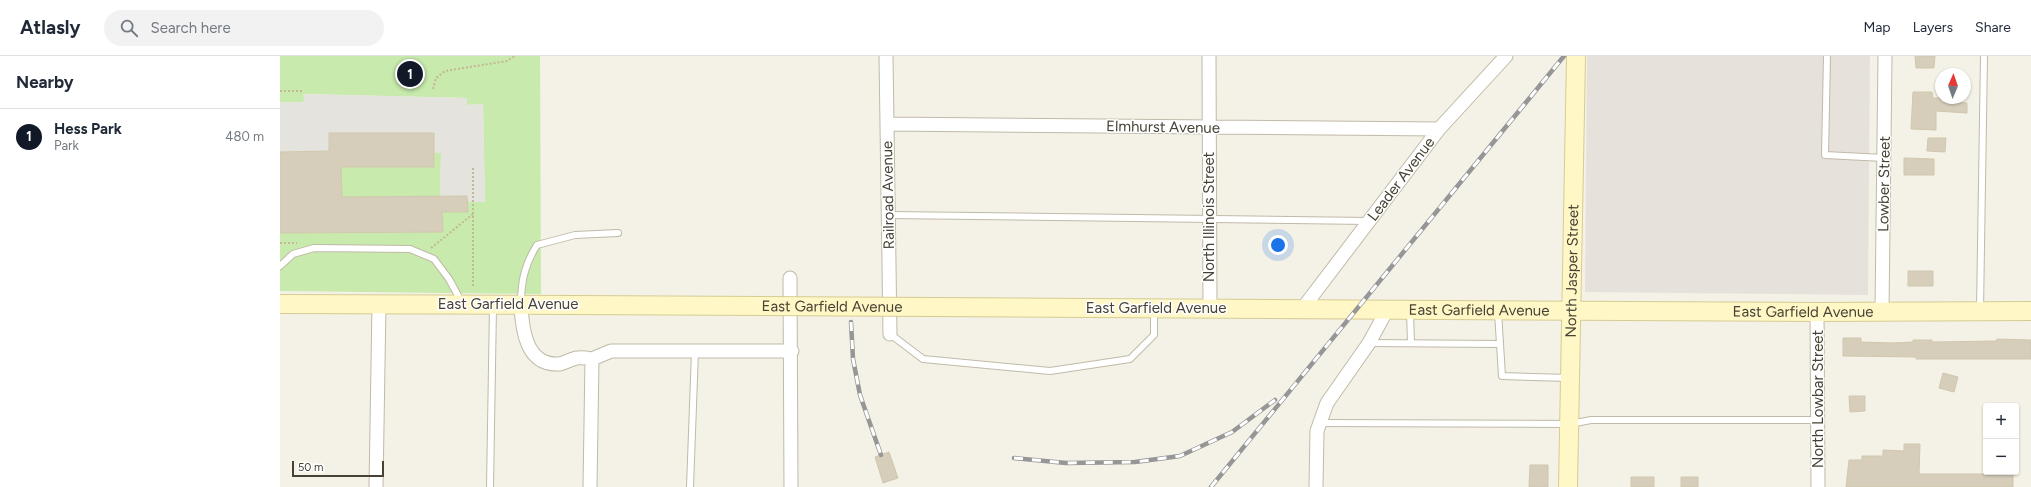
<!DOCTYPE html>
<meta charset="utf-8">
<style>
body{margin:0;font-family:Figtree,sans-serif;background:#f2f2f3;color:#1f2937}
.controls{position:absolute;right:12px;bottom:12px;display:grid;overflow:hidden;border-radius:4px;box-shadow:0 1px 3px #0004}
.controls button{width:36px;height:36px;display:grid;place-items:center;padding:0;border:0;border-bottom:1px solid #e0e1e3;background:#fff;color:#1f2937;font:20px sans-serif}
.compass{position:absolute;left:1655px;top:12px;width:36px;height:36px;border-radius:50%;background:#fff;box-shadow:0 1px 3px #0004;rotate:2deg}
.scale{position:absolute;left:12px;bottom:10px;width:92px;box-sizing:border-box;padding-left:4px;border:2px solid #474235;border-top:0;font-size:11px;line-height:14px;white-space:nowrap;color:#474235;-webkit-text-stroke:3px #fff;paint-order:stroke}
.you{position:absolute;left:998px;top:189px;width:14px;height:14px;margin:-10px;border:3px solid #fff;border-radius:50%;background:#1a73e8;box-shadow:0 0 0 6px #1a73e833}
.badge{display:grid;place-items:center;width:26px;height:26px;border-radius:50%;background:#111827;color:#fff;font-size:13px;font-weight:700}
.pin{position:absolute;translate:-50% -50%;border:2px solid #fff;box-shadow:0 1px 4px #0006}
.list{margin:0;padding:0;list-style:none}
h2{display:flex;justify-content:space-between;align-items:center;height:52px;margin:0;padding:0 16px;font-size:17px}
h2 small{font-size:13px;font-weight:400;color:#747a83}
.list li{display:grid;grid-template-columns:26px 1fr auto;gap:12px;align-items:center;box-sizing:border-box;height:56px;padding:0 16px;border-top:1px solid #e0e1e3}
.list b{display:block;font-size:15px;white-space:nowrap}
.list p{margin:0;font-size:13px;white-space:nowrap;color:#747a83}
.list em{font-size:13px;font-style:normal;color:#747a83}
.icon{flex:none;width:22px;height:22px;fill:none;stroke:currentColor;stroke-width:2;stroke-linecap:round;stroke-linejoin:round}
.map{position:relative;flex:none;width:1751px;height:431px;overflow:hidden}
header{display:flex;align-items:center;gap:24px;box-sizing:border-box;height:56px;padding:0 20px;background:#fff;border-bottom:1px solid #e0e1e3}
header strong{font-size:19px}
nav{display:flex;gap:22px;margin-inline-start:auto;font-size:14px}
.search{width:280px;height:36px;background:#f2f2f3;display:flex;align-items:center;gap:10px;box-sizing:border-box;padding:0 14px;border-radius:22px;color:#747a83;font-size:15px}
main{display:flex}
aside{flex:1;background:#fff}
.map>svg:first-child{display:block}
</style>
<header>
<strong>Atlasly</strong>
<div class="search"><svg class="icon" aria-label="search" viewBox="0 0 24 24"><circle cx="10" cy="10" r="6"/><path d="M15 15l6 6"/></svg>Search here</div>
<nav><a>Map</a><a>Layers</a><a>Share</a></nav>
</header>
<main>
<aside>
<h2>Nearby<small></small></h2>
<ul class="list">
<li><span class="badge">1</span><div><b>Hess Park</b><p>Park</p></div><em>480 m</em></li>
</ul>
</aside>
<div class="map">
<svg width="1751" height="431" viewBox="0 0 1751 431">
<rect width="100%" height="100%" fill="#f4f1e6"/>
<!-- industrial -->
<path fill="#e6e2db" d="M1307 0H1590L1588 239 1305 236Z"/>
<!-- green -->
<path fill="#c8eaac" d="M0 0H260L261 238 0 235V177L163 176 162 156 187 146H205L203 48 187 49V42L24 38 25 46H0Z
M154 97H161L160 140 15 142 61 111H154Z"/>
<!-- parking -->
<path fill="#e4e3de" d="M23 38 187 42V49L203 48 205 146H187V140H160L161 97H154V77H49V95L0 96V46H24Z"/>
<!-- building -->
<path fill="#d6cebb" stroke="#d1c7ad" d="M1635 0H1655L1654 12H1636Z
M1633 36H1652L1653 42H1661V46L1687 47V57L1656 55V74L1631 73Z
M49 77H154V111H61L62 141 187 140 188 156H162L163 176 0 177V96L49 95Z
M1648 82H1666L1665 96 1647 95Z
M1624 102 1654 103V119H1624Z
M1628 215H1653V230H1628Z
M1563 282H1581V286L1612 287 1633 286V284H1652V286L1716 285 1717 283 1751 284V303H1636V301L1563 300Z
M1663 317 1678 321 1674 336 1659 332Z
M1569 340H1585V355L1570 356Z
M1624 388H1640L1639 418H1733V431H1566L1569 404H1582V400H1603V394L1624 395Z
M609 396 618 422 603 427 595 401Z
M1250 409H1268V431H1249Z
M1351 421H1374V431H1351Z
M1401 421H1418V431H1401Z"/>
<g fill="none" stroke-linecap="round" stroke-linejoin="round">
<!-- lane casing -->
<g stroke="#c0baa8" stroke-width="8">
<path id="lane" d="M1547 0 1545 99 1604 102
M608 159 1089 165
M0 210 13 198 34 192 130 193 154 203 169 223 182 247
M241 247C241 225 245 208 257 189L295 179 338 177
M1700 254 1704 0
M1130 256 1131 287
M1218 256 1222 320 1289 322
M610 278 643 303 770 315 850 303 874 279V254
M1089 287 1220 288
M1040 367 1290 368 1311 364H1538
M210 431 213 250
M410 431 415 295"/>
</g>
<!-- street casing -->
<g stroke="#c0baa8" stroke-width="15">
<path id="street" d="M606 0 610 278
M929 0 930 251
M607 68 1159 73
M510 222 511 431
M241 249C242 273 246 310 279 308 285 307 291 303 297 302 302 301 307 302 312 303L310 431
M1023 252 1159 73 1226 0
M1602 255 1605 0
M1537 256 1538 431
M312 303 331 295H512
M96 431 99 248
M1036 431 1037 375 1047 347 1089 287 1107 254"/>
</g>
<!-- secondary casing -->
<g stroke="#d6cc93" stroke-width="20">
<g id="secondary">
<path d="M0 248 294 249"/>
<path id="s1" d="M810 252 1537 256 1751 255"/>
<path id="s2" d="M1288 431 1296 0"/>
</g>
</g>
<!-- path -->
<path stroke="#c2b898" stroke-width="2" stroke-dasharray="2 2" stroke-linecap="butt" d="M153 33 156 22 165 15 227 5 235 0
M0 35H23
M193 112V231
M0 187H17
M151 192 193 158"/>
<!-- lane -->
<use href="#lane" stroke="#fff" stroke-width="6"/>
<!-- street -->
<use href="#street" stroke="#fff" stroke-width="13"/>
<!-- secondary -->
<use href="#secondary" stroke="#fff7c5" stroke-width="18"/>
<!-- rail casing -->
<g stroke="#969696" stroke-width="4.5">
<path id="rail" d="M571 266 573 303 580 339 601 399
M734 402 786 407 855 406 900 400 952 376 995 344
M931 431 1284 0"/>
</g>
<!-- rail -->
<use href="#rail" stroke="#fff" stroke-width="3" stroke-dasharray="9" stroke-linecap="butt"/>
<!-- secondary-bridge casing -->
<g stroke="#d6cc93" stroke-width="20" stroke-linecap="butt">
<g id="secondary-bridge">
<path id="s3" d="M294 249 810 252"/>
</g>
</g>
<!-- secondary-bridge -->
<use href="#secondary-bridge" stroke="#fff7c5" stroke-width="18"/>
</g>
<g text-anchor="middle" stroke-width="3" stroke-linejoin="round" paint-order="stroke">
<!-- street labels -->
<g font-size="15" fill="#474235" stroke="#fff">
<text transform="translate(883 71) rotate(1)" y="5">Elmhurst Avenue</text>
<text transform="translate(1121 123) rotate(-53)" y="5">Leader Avenue</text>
<text transform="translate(1604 128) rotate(-89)" y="5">Lowber Street</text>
<text transform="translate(608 139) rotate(-91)" y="5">Railroad Avenue</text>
<text transform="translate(929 161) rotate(-90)" y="5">North Illinois Street</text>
<text dy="5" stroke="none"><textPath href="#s2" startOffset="216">North Jasper Street</textPath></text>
<text x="228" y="253">East Garfield Avenue</text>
<text dy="5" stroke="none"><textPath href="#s3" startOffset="258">East Garfield Avenue</textPath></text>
<text x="876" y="257">East Garfield Avenue</text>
<text dy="5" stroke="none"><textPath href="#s1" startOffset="389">East Garfield Avenue</textPath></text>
<text dy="5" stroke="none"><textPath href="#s1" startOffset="713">East Garfield Avenue</textPath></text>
<text transform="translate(1538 343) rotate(-90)" y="5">North Lowbar Street</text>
</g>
</g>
</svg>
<div class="controls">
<button>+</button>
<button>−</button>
</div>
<svg class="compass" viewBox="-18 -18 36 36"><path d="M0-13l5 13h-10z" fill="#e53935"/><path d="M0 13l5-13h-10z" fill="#747a83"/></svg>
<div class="scale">50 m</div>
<div class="you"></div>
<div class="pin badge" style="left:130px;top:18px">1</div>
</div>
</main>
